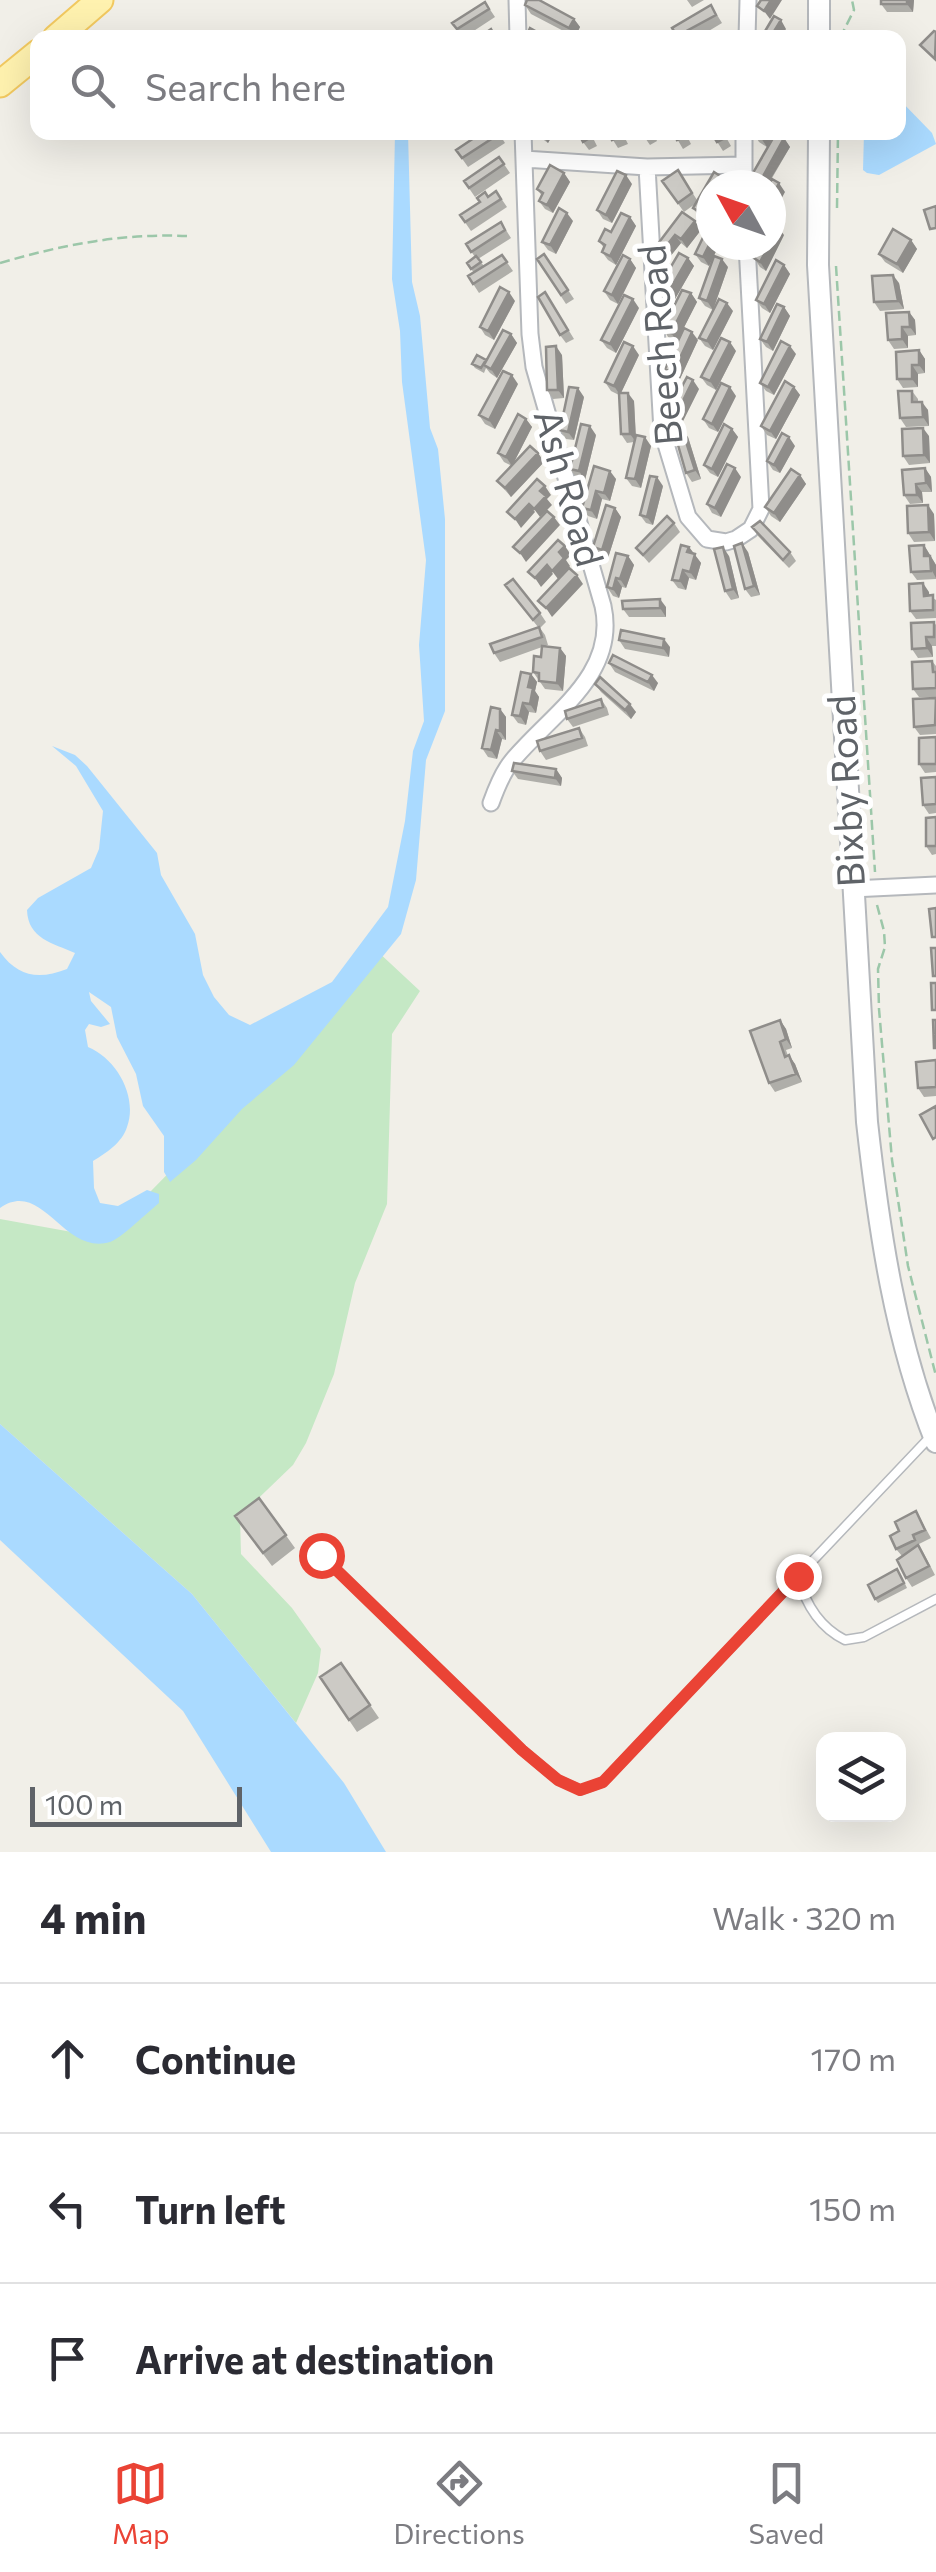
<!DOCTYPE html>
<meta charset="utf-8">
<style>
body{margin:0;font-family:Commissioner,sans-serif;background:#f2f2f3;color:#2b2b33}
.controls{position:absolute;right:30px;bottom:30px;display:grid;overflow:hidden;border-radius:20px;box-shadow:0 10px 40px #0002}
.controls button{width:90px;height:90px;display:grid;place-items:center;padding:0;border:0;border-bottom:2px solid #e1e1e2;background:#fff;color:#2b2b33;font:50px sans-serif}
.compass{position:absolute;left:696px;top:170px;width:90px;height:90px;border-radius:50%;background:#fff;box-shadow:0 10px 40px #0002;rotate:310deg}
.scale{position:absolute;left:30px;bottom:25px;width:212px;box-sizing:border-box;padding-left:10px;border:5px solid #5f6368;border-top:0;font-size:28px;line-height:35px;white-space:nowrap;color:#5f6368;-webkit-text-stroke:8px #fff;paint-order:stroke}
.stop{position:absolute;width:30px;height:30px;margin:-22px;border:8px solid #ea4335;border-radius:50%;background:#fff}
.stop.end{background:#ea4335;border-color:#fff;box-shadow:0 2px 10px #0008}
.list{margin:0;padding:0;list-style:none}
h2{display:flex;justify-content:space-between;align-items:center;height:130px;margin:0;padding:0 40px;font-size:42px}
h2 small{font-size:32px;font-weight:400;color:#7c7c81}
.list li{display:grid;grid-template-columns:65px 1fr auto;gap:30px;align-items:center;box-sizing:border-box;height:150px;padding:0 40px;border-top:2px solid #e1e1e2}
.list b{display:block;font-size:38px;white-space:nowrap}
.list em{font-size:32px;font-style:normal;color:#7c7c81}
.icon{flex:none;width:55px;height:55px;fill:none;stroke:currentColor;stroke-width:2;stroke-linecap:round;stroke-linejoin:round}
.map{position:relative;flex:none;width:936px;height:1852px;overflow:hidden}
.search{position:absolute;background:#fff;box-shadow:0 10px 40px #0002;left:30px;right:30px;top:30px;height:110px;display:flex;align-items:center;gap:25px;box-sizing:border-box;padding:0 35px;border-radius:20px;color:#7c7c81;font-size:38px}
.sheet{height:580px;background:#fff}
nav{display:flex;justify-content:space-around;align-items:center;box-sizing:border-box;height:140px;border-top:2px solid #e1e1e2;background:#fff;font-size:28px;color:#7c7c81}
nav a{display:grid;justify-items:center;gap:5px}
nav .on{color:#ea4335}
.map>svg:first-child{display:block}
</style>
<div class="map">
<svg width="936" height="1852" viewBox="0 0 936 1852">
<rect width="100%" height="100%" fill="#f1efe8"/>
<!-- green -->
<path fill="#c5e8c5" d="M376 950 420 991 392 1034 387 1204 355 1283 334 1374 306 1443 293 1465 240 1516 241 1554 292 1608 321 1649 318 1673 296 1723 192 1594 0 1424V1219L105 1238 296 1043Z"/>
<!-- water -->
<path fill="#aadaff" d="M899 99 932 133 936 144 879 175 867 173 863 170 864 133 898 132Z
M395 133H408L412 282 420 316 430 428 438 449 445 519V711L426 760 416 880 401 934 294 1065 242 1109 196 1160 170 1182 164 1172V1136L143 1106 136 1074 117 1037 111 1007 89 992 91 1001 110 1024 101 1027 89 1024 85 1030 88 1047C117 1059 138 1097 127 1127 122 1143 106 1153 93 1161L94 1188 100 1203 118 1206 147 1190 159 1194V1203C149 1211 119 1240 110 1242 63 1256 43 1178 0 1208V952C18 977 39 980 67 969L75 953C53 943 28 939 27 910L38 898 91 868 99 849 103 811 76 766 52 746 75 755 87 766 157 853 161 875 195 934 203 975 214 997 229 1015 250 1025 332 982 388 907 405 821 413 751 424 721 419 645 426 560 402 382 400 331 392 279Z
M0 1424 192 1594 344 1783 386 1852H271L183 1711 0 1540Z"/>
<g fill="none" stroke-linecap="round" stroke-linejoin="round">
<!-- service casing -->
<g stroke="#b5b8bc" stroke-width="11">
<path id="service" d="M321 1555 522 1750 558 1780 581 1790 603 1782 930 1437
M798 1576C805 1603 819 1627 845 1640L864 1637 936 1599"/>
</g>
<!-- minor casing -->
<g stroke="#b5b8bc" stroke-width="19">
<path id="minor" d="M517 0 518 38
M747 38 748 0
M524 159 647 167 743 165
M647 167 662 431 688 517 707 539 726 542 736 539 751 529 761 509 747 245
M744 185V132
M491 803C496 789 502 773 512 761 551 714 618 675 603 606L534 367 530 334 523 132
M852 889 936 885"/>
</g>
<!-- tertiary casing -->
<g stroke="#b5b8bc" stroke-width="24">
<path id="tertiary" d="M819 38V0
M819 132 818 265 867 1122C879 1230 895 1340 936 1442"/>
</g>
<!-- primary casing -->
<g stroke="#f2c960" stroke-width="29">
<path id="primary" d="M56 38 100 0
M0 84 38 53"/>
</g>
<!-- path -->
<path stroke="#9cc7a9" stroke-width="2.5" stroke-dasharray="10 5" stroke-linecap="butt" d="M840 38 854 10 852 0
M837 208 838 132
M0 263C62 245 122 233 187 236
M836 266 875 872
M877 905 884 931 885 947 878 969 879 1009 892 1160 908 1266 936 1376"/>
<!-- service -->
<use href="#service" stroke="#fff" stroke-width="8"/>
<!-- minor -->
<use href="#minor" stroke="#fff" stroke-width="15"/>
<!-- tertiary -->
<use href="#tertiary" stroke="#fff" stroke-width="20"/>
<!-- primary -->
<use href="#primary" stroke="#fff2af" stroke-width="25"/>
</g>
<!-- wall -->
<path fill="#afaea9" d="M687 0H704L692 7Z
M881 0H914L913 12H887L881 4Z
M485 2 495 17 463 38 452 23Z
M525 5 574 19 580 27 575 37 531 14Z
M711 5 722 23 697 38H678L672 28Z
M498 132 505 143 468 167 456 150Z
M533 132H554L548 143Z
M590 132 597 146 589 150 583 142Z
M608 132H622L628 144 618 148Z
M641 132H653L657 141 650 145Z
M673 132H685L691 144 683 149Z
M711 132H723L731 146 723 151Z
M753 132H776L767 147 759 142Z
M784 138 790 147 768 185H766L758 181 753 173Z
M499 157 510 173 475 197 464 181Z
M678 170 697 200 714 172 720 176 726 185H711V211L706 220 699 216 693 208 695 204 684 212 662 181Z
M564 173 570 182 553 213 545 209 539 201 542 196 537 189Z
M632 184 612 223 603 219 597 210Z
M496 191 507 207 471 231 460 215Z
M682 212 701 230 687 248 681 243 669 258 663 253 657 245Z
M630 217 636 226 616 265 608 260 602 252 604 248 599 241Z
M573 221 556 254 548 250 542 242Z
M501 222 511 238 478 259 484 266 502 255 513 271 479 293 468 276 474 273 467 263 475 257 466 244Z
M784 235 766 271 760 267 754 258Z
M911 240 917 249 903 273 885 262 879 254Z
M711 245H719L709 266 701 262 695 254Z
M544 254 574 299 566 304 537 259Z
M688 258 694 266 675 299 666 294 660 285Z
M630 259 636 268 618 304 610 300 604 291Z
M784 265 790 274 770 313 762 308 756 300Z
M728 267 713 310 705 306 699 298Z
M899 283 904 309 880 311 874 302Z
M691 293 697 302 677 341 668 337 663 328Z
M515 301 494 340 485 335 480 327Z
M551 301 574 339 566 343 560 335Z
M784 307 790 316 773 351 766 347 760 339Z
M639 308 616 353 607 348 601 340Z
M733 311 713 350 705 346 699 338Z
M909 312 915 320 916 335 908 336V348L894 349 888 340Z
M511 334 517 343 497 378 490 373 486 368 484 373 475 368 472 364 486 361Z
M698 340 679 381 671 378 665 369Z
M919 350 925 359V373L918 374V387L903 388 897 379Z
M736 351 716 390 707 385 701 377Z
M796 354 774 395 766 391 760 383Z
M562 355 564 398 553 399 547 390Z
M639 355 621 393 634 401 636 436 651 446 641 488 632 486 626 478 634 442 627 443 621 434 619 395 611 391 605 382Z
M518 384 495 429 485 424 479 415Z
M794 387 800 395 776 439 767 435 761 426Z
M699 389 683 421 676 418 670 409Z
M912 391 918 399V402L928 410 929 426 906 427 900 418Z
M736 396 718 432 709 428 703 419Z
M584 397 574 440 566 439 560 430Z
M526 419 532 427 512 466 538 453 544 462 511 497 497 481 512 466 504 462 498 453Z
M732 429 738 437 718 477 710 473 704 465Z
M596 435 585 480 576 477 570 469Z
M929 436 930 463 909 465 903 456Z
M688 437 701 479 692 482 686 473Z
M795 446 780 473 773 470 767 461Z
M594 466 616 479 610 501 602 499 597 519 588 516 582 508Z
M925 468 931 477 932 492H922L923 503 910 504 904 495Z
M800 475 806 484 780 522 771 516 765 507Z
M741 477 721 517 712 513 707 504Z
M663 486 653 525 646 523 640 515Z
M615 508 621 517 608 558 599 556 593 547Z
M934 514 935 541 914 542 908 533Z
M674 523 680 532 649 563 636 548Z
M752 527 790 552 796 561 789 568 758 536Z
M924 545 936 565V579L917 580 911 572Z
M689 547 701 563 696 580 689 578 686 590 678 588 672 580Z
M748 552 760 595 751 597 745 589Z
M628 556 634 565 626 588 622 587 619 598 613 596 607 587Z
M729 556 739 598 731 600 725 591Z
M929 592V595L936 600V618L916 619 910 611Z
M511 593 540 613 546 622 540 628 545 635 548 645 545 646 560 648 566 656 563 691 545 689 533 672 541 657 542 647 500 662 494 653 538 627Z
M666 607V617H629L623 609Z
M934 622 936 625V646H932L933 657 918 658 912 649Z
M619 640 670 647 669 657 625 649Z
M932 661 936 666V697H919L913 689Z
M609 663 658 683 654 691 615 672Z
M531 674 537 682 535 691 539 697 536 713 529 712 526 725 518 723 512 715Z
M595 684 636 712 631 719 601 692Z
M936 698V734L920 735 914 727Z
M601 699 607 708 609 715 573 727 567 719Z
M500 709 506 717V740L502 739 497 759 488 757 482 748Z
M579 728 585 737 588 746 546 760 540 751Z
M936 737V772L925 773 919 764Z
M556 769 562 778 561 786 518 779 512 771Z
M936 777V813L929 814 923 805Z
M936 817V854L932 855 926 846Z
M780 1020 786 1029 792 1048 786 1050 788 1056 795 1064 802 1082 775 1092 769 1083Z
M936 1060V1096L924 1097 918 1088Z
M259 1498 295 1548 272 1566 235 1516Z
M916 1511 931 1538 919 1544 935 1575 912 1587 906 1578 902 1556 896 1549Z
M900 1573 907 1588 878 1603 875 1599Z
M341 1663 379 1718 357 1732 320 1677Z"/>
<!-- shaded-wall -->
<path fill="#8f8d8a" d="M771 0H782L770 19 764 11Z
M907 0H914L913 12 907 4Z
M574 19 580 27 575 37 569 28Z
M781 20 786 29 781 38H770Z
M543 132H554L548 143 542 134Z
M765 132H776L767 147 761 138Z
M784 138 790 147 767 185 762 178Z
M564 173 570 182 553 213 547 205Z
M626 175 632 184 612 223 606 215Z
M720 176 726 185H715Z
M779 183 785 192 771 218V199Z
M711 192V211L706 220 700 212Z
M567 213 573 221 556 254 550 245Z
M630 217 636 226 616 265 610 256Z
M695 221 701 230 687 248 681 239Z
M778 227 784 235 766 271 760 262 769 245H771V241Z
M675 235 681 243 669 258 663 250Z
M911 240 917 249 903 273 897 264Z
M711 241V245H719L709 266 703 257Z
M688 258 694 266 675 299 669 291Z
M630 259 636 268 618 304 612 295Z
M722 259 728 267 713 310 707 301Z
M784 265 790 274 770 313 764 304Z
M893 275 899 283 904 309 898 301Z
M509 292 515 301 494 340 488 331Z
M691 293 697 302 677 341 671 333Z
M633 299 639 308 616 353 610 344Z
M727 303 733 311 713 350 707 341Z
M784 307 790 316 773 351 767 342Z
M909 312 915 320 916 335 910 327Z
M902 327 908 336V348L902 339Z
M692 332 698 340 679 381 673 373Z
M511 334 517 343 497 378 491 369Z
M730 342 736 351 716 390 710 381Z
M556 346 562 355 564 398 558 390Z
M633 346 639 355 620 395 614 386Z
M790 346 796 354 774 395 768 387Z
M919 350 925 359V373L919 365Z
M912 365 918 374V387L912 379Z
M512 375 518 384 495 429 489 420Z
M693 380 699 389 683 421 677 413Z
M730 387 736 396 718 432 712 424Z
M794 387 800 395 776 439 770 431Z
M578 388 584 397 574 440 568 432Z
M628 393 634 401 636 442 630 434Z
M922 402 928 410 929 426 923 417Z
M526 419 532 427 512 466 506 457Z
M590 426 596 435 585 480 579 471Z
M923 428 929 436 930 463 924 455Z
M682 429 688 437 701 479 695 470Z
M732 429 738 437 718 477 712 469Z
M645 437 651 446 641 488 635 479Z
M789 437 795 446 780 473 774 465Z
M538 453 544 462 511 497 505 488Z
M735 468 741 477 721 517 715 508Z
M925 468 931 477 932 492 926 483Z
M610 471 616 479 610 501 604 493Z
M800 475 806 484 780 522 774 513Z
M657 477 663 486 653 525 647 517Z
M916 484 922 492 923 503 917 495Z
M545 486 551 495 547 499 552 505 540 517 534 509 540 491Z
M596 491 602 499 597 519 591 510Z
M529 504 535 512 521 528 515 519Z
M928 505 934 514 935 541 929 532Z
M615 508 621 517 608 558 602 550Z
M554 517 560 525 526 562 520 553Z
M742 543 748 552 760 595 754 586Z
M924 545 936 565V578L924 556Z
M565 546 571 555 566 560 570 566 558 579 552 571 559 552Z
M689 547 701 563 696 580 690 572 687 552Z
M723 547 729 556 739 598 733 589Z
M628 556 634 565 626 588 620 579Z
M547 565 553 574 541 587 535 578Z
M683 570 689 578 686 590 680 581Z
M577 575 583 584 552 617 546 608Z
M616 578 622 587 619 598 613 589Z
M923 583 929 592 930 604 924 596Z
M660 599 666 607V617L660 608Z
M926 637 932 646 933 657 927 648Z
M664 639 670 647 669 657 663 648Z
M560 648 566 656 563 691 557 683Z
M531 674 537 682 535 691 539 697 536 713 530 704 528 687Z
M652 675 658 683 654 691 648 682Z
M523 703 529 712 526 725 520 716Z
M630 704 636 712 631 719 625 710Z
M500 709 506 717V740L500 731Z
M496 730 502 739 497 759 491 750Z
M556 769 562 778 561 786 555 778Z
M780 1020 786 1029 792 1048 786 1039Z
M789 1055 795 1064 802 1082 796 1074Z"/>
<!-- building -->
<path fill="#cccac5" stroke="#8f8d8a" stroke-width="2.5" d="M527 0H539L574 19 569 28 525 5Z
M761 0H771L764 11 757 6Z
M881 0H907V4H881Z
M485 2 489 9 457 29 452 23Z
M711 5 716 15 677 36 672 28Z
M774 16 781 20 770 38H761Z
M530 28 548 38 526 37Z
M491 29 496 38H478Z
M934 31 936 32 935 59 920 45Z
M483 132H498L499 134 462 158 456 150Z
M578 132H588L591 137 583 142Z
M608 132H620L622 135 612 140Z
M673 132H684L685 136 677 140Z
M711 132H722L725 138 717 142Z
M753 132H765L761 138Z
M776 133 784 138 762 178 753 173Z
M499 157 504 164 469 188 464 181Z
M550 165 564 173 547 205 539 201 543 193 537 189Z
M678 170 692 193 678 203 662 181Z
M617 171 626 175 606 215 597 210Z
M714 172 720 176 715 185H711V192L700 212 693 208Z
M772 179 779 183 771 199V185H768Z
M496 191 501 199 465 222 460 215 480 202 477 198 485 192 488 197Z
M936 206V228L930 229 924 210Z
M559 208 567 213 550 245 542 242Z
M682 212 695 221 681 239 675 235 663 250 657 245Z
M621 213 630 217 610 256 602 252 605 245 599 241 605 229 611 232Z
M711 221V241L703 257 695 254Z
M501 222 505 230 471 252 466 244Z
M771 223 778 227 771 241Z
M893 229 911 240 897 264 879 254Z
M760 245H769L760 262 754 258Z
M679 253 688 258 669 291 660 285Z
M544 254 568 290 561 295 537 259Z
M502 255 507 262 473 284 468 276Z
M623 255 630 259 612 295 604 291Z
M476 256 481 262 471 269 467 263Z
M714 256 722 259 707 301 699 298Z
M776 260 784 265 764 304 756 300Z
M893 275 898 301 874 302 872 276Z
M500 287 509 292 488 331 480 327Z
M682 290 691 293 671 333 663 328Z
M545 292 568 330 560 335 538 297Z
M624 295 633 299 610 344 601 340Z
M719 299 727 303 707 341 699 338Z
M777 304 784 307 767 342 760 339Z
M909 312 910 327H902V339L888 340 886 313Z
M684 328 692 332 673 373 665 369Z
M503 330 511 334 491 369 484 365Z
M721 338 730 342 710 381 701 377Z
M781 341 790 346 768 387 760 383Z
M624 342 633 346 614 386 605 382Z
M556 346 558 390H547L546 347Z
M919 350V365H912V379H897L896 352Z
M477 355 486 360 481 368 472 364Z
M503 371 512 375 489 420 479 415Z
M687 377 693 380 677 413 670 409Z
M785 381 794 387 770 431 761 426Z
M721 383 730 387 712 424 703 419Z
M569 387 578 388 568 432 560 430Z
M898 391H912V402H922L923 417 900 418Z
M619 393H628L630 434H621Z
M518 414 526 419 506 457 498 453Z
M581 424 590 426 579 471 570 469Z
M724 424 732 429 712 469 704 465Z
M923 428 924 455 903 456 902 429Z
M682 429 695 470 686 473 674 431Z
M782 433 789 437 774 465 767 461Z
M636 435 645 437 635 479 626 478Z
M530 446 538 453 505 488 497 481Z
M727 464 735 468 715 508 707 504Z
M594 466 610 471 604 493 596 491 591 510 582 508Z
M925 468 926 483 916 484 917 495H904L902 470Z
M791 469 800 475 774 513 765 507Z
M650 476 657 477 647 517 640 515Z
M537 479 545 486 540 491 546 496 534 509 529 504 515 519 507 512Z
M606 505 615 508 602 550 593 547Z
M928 505 929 532 908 533 907 506Z
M547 511 554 517 520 553 513 547Z
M667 516 674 523 643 555 636 548Z
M760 521 790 552 783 560 752 527Z
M558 540 565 546 559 552 564 558 552 571 547 565 535 578 528 572Z
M742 543 754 586 745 589 734 546Z
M681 545 689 547 687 552 695 554 690 572 683 570 680 581 672 580Z
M924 545V556H930L931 571 911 572 909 546Z
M723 547 733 589 725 591 714 549Z
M616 553 628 556 620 579 616 578 613 589 607 587Z
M569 568 577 575 546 608 538 601Z
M513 579 540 613 533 620 505 585Z
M923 583 924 596 933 595V610L910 611 909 584Z
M660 599V608L623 609 622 601Z
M934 622V637H926L927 648 912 649 911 623Z
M539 627 542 637 494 653 490 644Z
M621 630 664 639 663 648 619 640Z
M542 646 560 648 557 683 539 681V673L533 672 534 656 541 657Z
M613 655 652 675 648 682 609 663Z
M932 661 933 672H936V688L913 689 912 662Z
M521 672 531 674 528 687 533 688 530 704 523 703 520 716 512 715Z
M600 677 630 704 625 710 595 684Z
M936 698 935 725 914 727 913 699Z
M601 699 603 707 567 719 565 711Z
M491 707 500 709V731L496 730 491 750 482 748Z
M579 728 582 738 540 751 537 741Z
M936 737V764H919V738Z
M514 763 556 769 555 778 512 771Z
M936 777V804L923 805 921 778Z
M936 817V846H926V818Z
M936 908V937H932L929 909Z
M931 948H936V976H933Z
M931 983H936V1010H932Z
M780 1020 786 1039 780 1042 785 1057 789 1055 796 1074 769 1083 750 1031Z
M933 1020H936V1048H934Z
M936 1060V1087L918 1088 916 1062Z
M936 1106V1137L933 1139 920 1115Z
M259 1498 286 1535 263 1553 235 1516Z
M916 1511 925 1530 913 1535 915 1540 896 1549 890 1536 899 1531 895 1522Z
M918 1545 929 1566 906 1578 897 1560Z
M897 1569 904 1583 875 1599 868 1585Z
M341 1663 370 1705 349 1720 320 1677Z"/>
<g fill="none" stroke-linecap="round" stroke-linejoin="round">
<!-- route -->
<path stroke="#ea4335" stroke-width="12" d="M321 1555 522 1750 558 1780 580 1790 603 1782 798 1576"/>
</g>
<g text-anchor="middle" stroke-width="10" stroke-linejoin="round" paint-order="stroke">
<!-- street labels -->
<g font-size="38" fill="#5f6368" stroke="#fff">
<text transform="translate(661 345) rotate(-95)" y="13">Beech Road</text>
<text transform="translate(568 488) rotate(74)" y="13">Ash Road</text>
<text transform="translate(847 791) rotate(-93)" y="13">Bixby Road</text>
</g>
</g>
</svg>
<div class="controls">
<button><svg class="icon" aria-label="layers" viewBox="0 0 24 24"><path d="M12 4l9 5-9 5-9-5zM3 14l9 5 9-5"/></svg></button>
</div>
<svg class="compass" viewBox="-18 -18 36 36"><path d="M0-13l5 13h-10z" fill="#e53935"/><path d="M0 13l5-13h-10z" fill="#7c7c81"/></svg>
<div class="scale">100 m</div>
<div class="stop" style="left:321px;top:1555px"></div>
<div class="stop end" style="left:798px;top:1576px"></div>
<div class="search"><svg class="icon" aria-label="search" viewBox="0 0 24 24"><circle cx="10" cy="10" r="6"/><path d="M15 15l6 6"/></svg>Search here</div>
</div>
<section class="sheet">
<h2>4 min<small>Walk · 320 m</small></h2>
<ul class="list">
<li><svg class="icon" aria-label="ahead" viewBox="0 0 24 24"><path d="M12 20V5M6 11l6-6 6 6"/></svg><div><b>Continue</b></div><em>170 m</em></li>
<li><svg class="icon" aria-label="left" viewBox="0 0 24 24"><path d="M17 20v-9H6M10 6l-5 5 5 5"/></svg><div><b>Turn left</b></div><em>150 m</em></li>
<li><svg class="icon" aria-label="arrive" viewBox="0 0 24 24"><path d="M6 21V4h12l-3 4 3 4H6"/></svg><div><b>Arrive at destination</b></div></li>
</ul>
</section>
<nav>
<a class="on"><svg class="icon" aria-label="map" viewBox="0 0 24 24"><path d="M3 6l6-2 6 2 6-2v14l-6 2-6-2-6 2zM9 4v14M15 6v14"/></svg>Map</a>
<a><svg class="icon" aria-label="directions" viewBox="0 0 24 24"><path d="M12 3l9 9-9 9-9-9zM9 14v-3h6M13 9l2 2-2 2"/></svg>Directions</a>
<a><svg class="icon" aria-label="saved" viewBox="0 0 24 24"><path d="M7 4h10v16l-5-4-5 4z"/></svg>Saved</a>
</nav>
